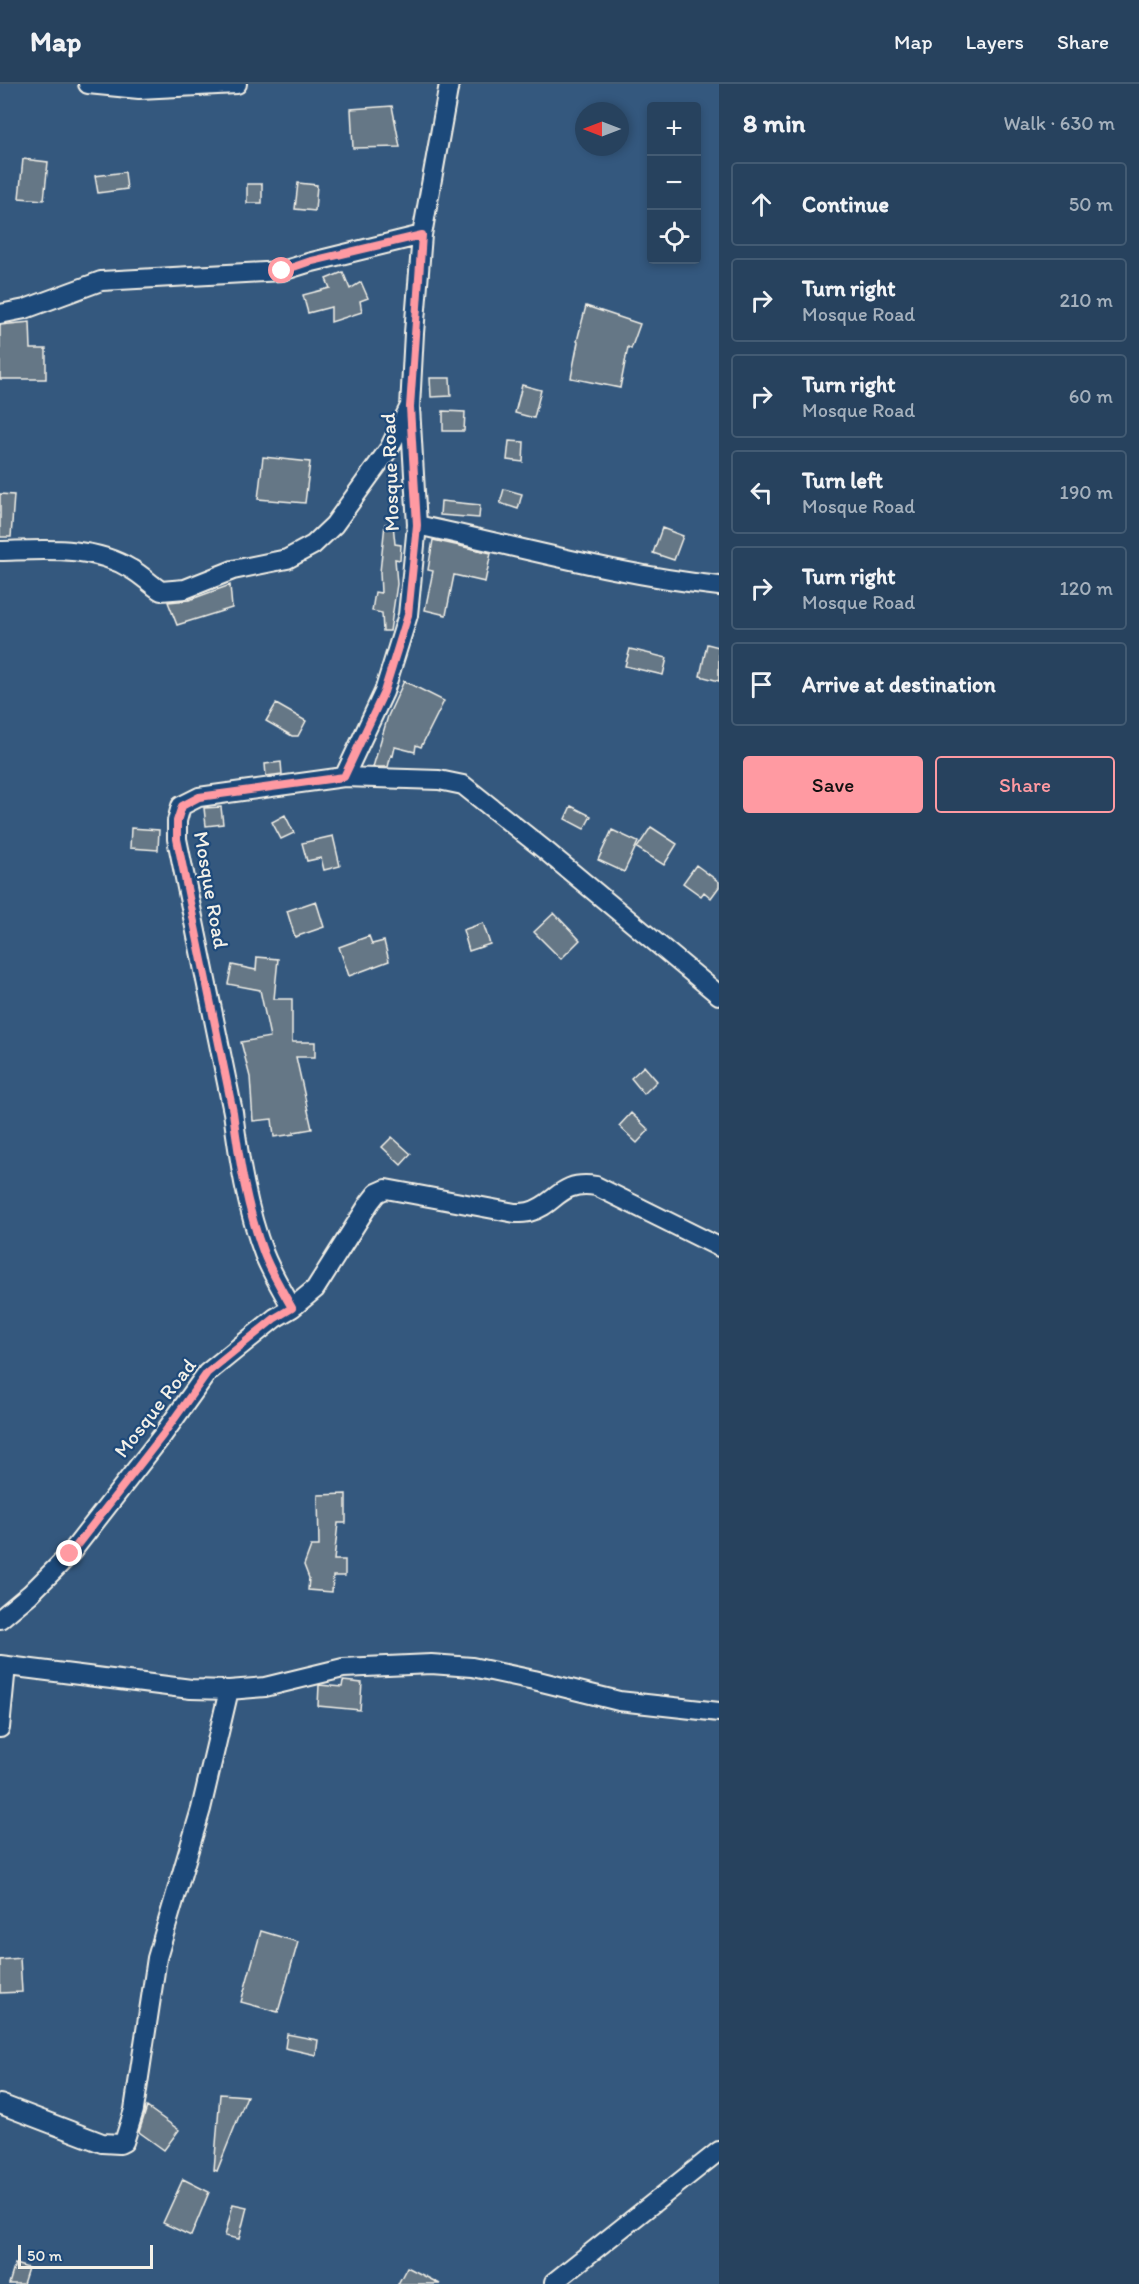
<!DOCTYPE html>
<meta charset="utf-8">
<style>
body{margin:0;font-family:Itim,sans-serif;background:#334d67;color:#f1f3f6}
.controls{position:absolute;right:18px;top:18px;display:grid;overflow:hidden;border-radius:6px;box-shadow:0 3px 9px #0003}
.controls button{width:54px;height:54px;display:grid;place-items:center;padding:0;border:0;border-bottom:2px solid #435b73;background:#27425e;color:#f1f3f6;font:30px sans-serif}
.compass{position:absolute;left:575px;top:18px;width:54px;height:54px;border-radius:50%;background:#27425e;box-shadow:0 3px 9px #0003;rotate:270deg}
.scale{position:absolute;left:18px;bottom:15px;width:135px;box-sizing:border-box;padding-left:6px;border:3px solid #f4f1e8;border-top:0;font-size:16px;line-height:21px;white-space:nowrap;color:#f4f1e8;-webkit-text-stroke:4px #1f4a7a;paint-order:stroke}
.stop{position:absolute;width:18px;height:18px;margin:-14px;border:4px solid #ff9aa2;border-radius:50%;background:#fff}
.stop.end{background:#ff9aa2;border-color:#fff;box-shadow:0 2px 6px #0008}
.list{margin:0;padding:0;list-style:none}
h2{display:flex;justify-content:space-between;align-items:center;height:78px;margin:0;padding:0 24px;font-size:26px}
h2 small{font-size:20px;font-weight:400;color:#a4b0bc}
.list li{display:grid;grid-template-columns:39px 1fr auto;gap:18px;align-items:center;box-sizing:border-box;height:84px;margin:0 12px 12px;padding:0 12px;border:2px solid #435b73;border-radius:6px}
.list b{display:block;font-size:22px;white-space:nowrap}
.list p{margin:0;font-size:20px;white-space:nowrap;color:#a4b0bc}
.list em{font-size:20px;font-style:normal;color:#a4b0bc}
.actions{display:flex;gap:12px;padding:18px 24px}
.actions a{flex:1;padding:14px 0;border:2px solid #ff9aa2;border-radius:6px;text-align:center;font-size:21px;color:#ff9aa2}
.actions .main{background:#ff9aa2;color:#111}
.icon{flex:none;width:33px;height:33px;fill:none;stroke:currentColor;stroke-width:2;stroke-linecap:round;stroke-linejoin:round}
.map{position:relative;flex:none;width:719px;height:2200px;overflow:hidden}
header{display:flex;align-items:center;gap:36px;box-sizing:border-box;height:84px;padding:0 30px;background:#27425e;border-bottom:2px solid #435b73}
header strong{font-size:28px}
nav{display:flex;gap:33px;margin-inline-start:auto;font-size:21px}
main{display:flex}
aside{flex:1;background:#27425e}
.map>svg:first-child{display:block}
</style>
<header>
<strong>Map</strong>
<nav><a>Map</a><a>Layers</a><a>Share</a></nav>
</header>
<main>
<div class="map">
<svg width="719" height="2200" viewBox="0 0 719 2200">
<rect width="100%" height="100%" fill="#34587e"/>
<filter id="ink" filterUnits="userSpaceOnUse"><feTurbulence type="fractalNoise" baseFrequency=".0167" numOctaves="2"/><feDisplacementMap in="SourceGraphic" scale="12" xChannelSelector="R" yChannelSelector="G"/><feConvolveMatrix kernelMatrix="1 2 1 2 8 2 1 2 1" color-interpolation-filters="sRGB"/></filter>
<g filter="url(#ink)">
<!-- building -->
<path fill="#657786" stroke="#f4f1e8" stroke-width="1.5" d="M392 22 400 63 353 64 351 25Z
M23 75 48 78 44 116 19 114Z
M125 88 127 105 98 109 95 92Z
M298 99 317 101 315 127 295 125Z
M247 100H262V119H247Z
M343 188 350 205 361 198 368 214 360 217 362 228 331 238V223L308 229 303 211 330 204 326 195Z
M586 222 640 240 631 265 628 263 620 304 571 294 578 258 577 257Z
M30 238 31 265H46V295H0V241Z
M430 294H450L451 312 431 313Z
M522 301 541 306 534 334 515 329Z
M443 327 465 328 464 347H443Z
M509 357 524 358 523 378 507 376Z
M263 373 310 378 305 419 258 415Z
M504 405 522 410 518 425 500 419Z
M0 410 14 411 11 453H0Z
M441 417 480 421 479 434 440 431Z
M385 440H393L395 460 401 461 400 476 395 475 397 500 390 547H383L382 529 372 527 375 508 381 509 380 488Z
M662 444 683 452 674 476 653 469Z
M433 456 491 469 485 498 454 491 446 531 425 526 433 487 428 486Z
M230 501 232 524 177 541 168 518 189 516Z
M707 560 719 563V597L700 592Z
M630 565 667 574 663 591 625 582Z
M404 597 444 617 421 663 416 661 415 668 395 663 393 672 391 671 388 683H373L388 632Z
M276 620 306 637 298 652H292L266 637Z
M281 678 282 690 266 692 265 680Z
M571 722 591 732 584 745 565 735Z
M221 723 223 740 206 742 204 724Z
M285 731 294 749 281 755 272 738Z
M651 743 677 760 664 781 637 764Z
M131 744 159 746 158 766 130 764Z
M612 746 638 758 624 788 598 776Z
M333 752 340 782 324 786 321 774 307 777 302 759Z
M696 781 719 798V803L711 814 704 808 701 812 683 799Z
M316 817 324 843 295 853 287 827Z
M554 829 580 856 561 875 534 848Z
M483 839 490 860 469 867 463 846Z
M369 852 372 860 384 857 389 877 349 892 339 863Z
M257 873 278 875 274 915H292V958H315V973H296L312 1045 294 1048V1050L274 1053 272 1035 253 1037 250 993 241 958 270 953 260 906 228 900 232 881 256 886Z
M644 982 657 997 644 1010 631 994Z
M631 1029 649 1046 637 1059 619 1042Z
M392 1053 411 1070 401 1081 382 1063Z
M346 1410V1439H338L334 1476H345V1492H333L332 1508 308 1506 309 1494 304 1481 311 1462H319L318 1411Z
M343 1597 362 1599 360 1626 318 1622 319 1601 342 1603Z
M261 1847 298 1858 278 1928 241 1918Z
M20 1874 22 1908 0 1909V1876Z
M287 1950 318 1956 316 1971 285 1964Z
M220 2010 247 2012 217 2087 214 2086Z
M147 2023 179 2046 164 2066 139 2048Z
M183 2095 209 2108 191 2152 163 2139Z
M233 2120 247 2123 239 2155 225 2152Z
M15 2180 28 2184 23 2200H9Z
M407 2183 440 2200H398Z"/>
<g fill="none" stroke-linecap="round" stroke-linejoin="round">
<!-- minor casing -->
<g stroke="#f4f1e8" stroke-width="22">
<path id="minor" d="M88 0 139 5 237 0
M0 230 25 225 101 197 282 187 308 179 422 151
M417 441C517 462 617 491 719 502
M0 467C44 466 92 461 131 485 142 491 150 500 161 507L185 505 233 486 287 475 313 461 334 441 389 365 409 324
M344 693 439 696 463 701 546 767 719 911
M292 1224 315 1205 370 1118 377 1109 386 1105 515 1129C519 1129 525 1129 529 1128 557 1121 558 1096 596 1102L719 1163
M0 1535 30 1510 70 1470 162 1352 207 1289 275 1234 292 1224C282 1206 271 1188 264 1170 247 1125 239 1076 233 1028L177 755V737L181 722 199 713 344 693 384 608 408 531 417 441 410 323 414 249 422 151 449 0
M0 1581 191 1605 229 1606 265 1603 343 1584 431 1580 472 1583 534 1596 619 1617 719 1628
M0 1644 6 1582
M0 2020 102 2059 120 2060 124 2058 134 2026 157 1874 201 1725 229 1606
M554 2198 719 2067"/>
</g>
<!-- minor -->
<use href="#minor" stroke="#1f4a7a" stroke-width="18"/>
</g>
</g>
<g fill="none" stroke-linecap="round" stroke-linejoin="round" filter="url(#ink)">
<!-- route -->
<path stroke="#ff9aa2" stroke-width="8" d="M70 1470 162 1352 207 1289 275 1234 292 1224C282 1206 271 1188 264 1170 247 1125 239 1076 233 1028L177 755V737L182 722 199 713 344 693 384 608 408 531 417 441 410 323 422 151 308 178 282 187"/>
</g>
<g text-anchor="middle" stroke-width="4.5" stroke-linejoin="round" paint-order="stroke">
<!-- street labels -->
<g font-size="21" fill="#f4f1e8" stroke="#1f4a7a">
<text transform="translate(390 388) rotate(-92)" y="7">Mosque Road</text>
<text transform="translate(211 806) rotate(80)" y="7">Mosque Road</text>
<text transform="translate(155 1324) rotate(-52)" y="7">Mosque Road</text>
</g>
</g>
</svg>
<div class="controls">
<button>+</button>
<button>−</button>
<button><svg class="icon" aria-label="locate" viewBox="0 0 24 24"><circle cx="12" cy="12" r="6"/><path d="M12 2v4M12 18v4M2 12h4M18 12h4"/></svg></button>
</div>
<svg class="compass" viewBox="-18 -18 36 36"><path d="M0-13l5 13h-10z" fill="#e53935"/><path d="M0 13l5-13h-10z" fill="#a4b0bc"/></svg>
<div class="scale">50 m</div>
<div class="stop" style="left:282px;top:187px"></div>
<div class="stop end" style="left:70px;top:1470px"></div>
</div>
<aside>
<h2>8 min<small>Walk · 630 m</small></h2>
<ul class="list">
<li><svg class="icon" aria-label="ahead" viewBox="0 0 24 24"><path d="M12 20V5M6 11l6-6 6 6"/></svg><div><b>Continue</b></div><em>50 m</em></li>
<li><svg class="icon" aria-label="right" viewBox="0 0 24 24"><path d="M7 20v-9h11M14 6l5 5-5 5"/></svg><div><b>Turn right</b><p>Mosque Road</p></div><em>210 m</em></li>
<li><svg class="icon" aria-label="right" viewBox="0 0 24 24"><path d="M7 20v-9h11M14 6l5 5-5 5"/></svg><div><b>Turn right</b><p>Mosque Road</p></div><em>60 m</em></li>
<li><svg class="icon" aria-label="left" viewBox="0 0 24 24"><path d="M17 20v-9H6M10 6l-5 5 5 5"/></svg><div><b>Turn left</b><p>Mosque Road</p></div><em>190 m</em></li>
<li><svg class="icon" aria-label="right" viewBox="0 0 24 24"><path d="M7 20v-9h11M14 6l5 5-5 5"/></svg><div><b>Turn right</b><p>Mosque Road</p></div><em>120 m</em></li>
<li><svg class="icon" aria-label="arrive" viewBox="0 0 24 24"><path d="M6 21V4h12l-3 4 3 4H6"/></svg><div><b>Arrive at destination</b></div></li>
</ul>
<div class="actions"><a class="main">Save</a><a>Share</a></div>
</aside>
</main>
